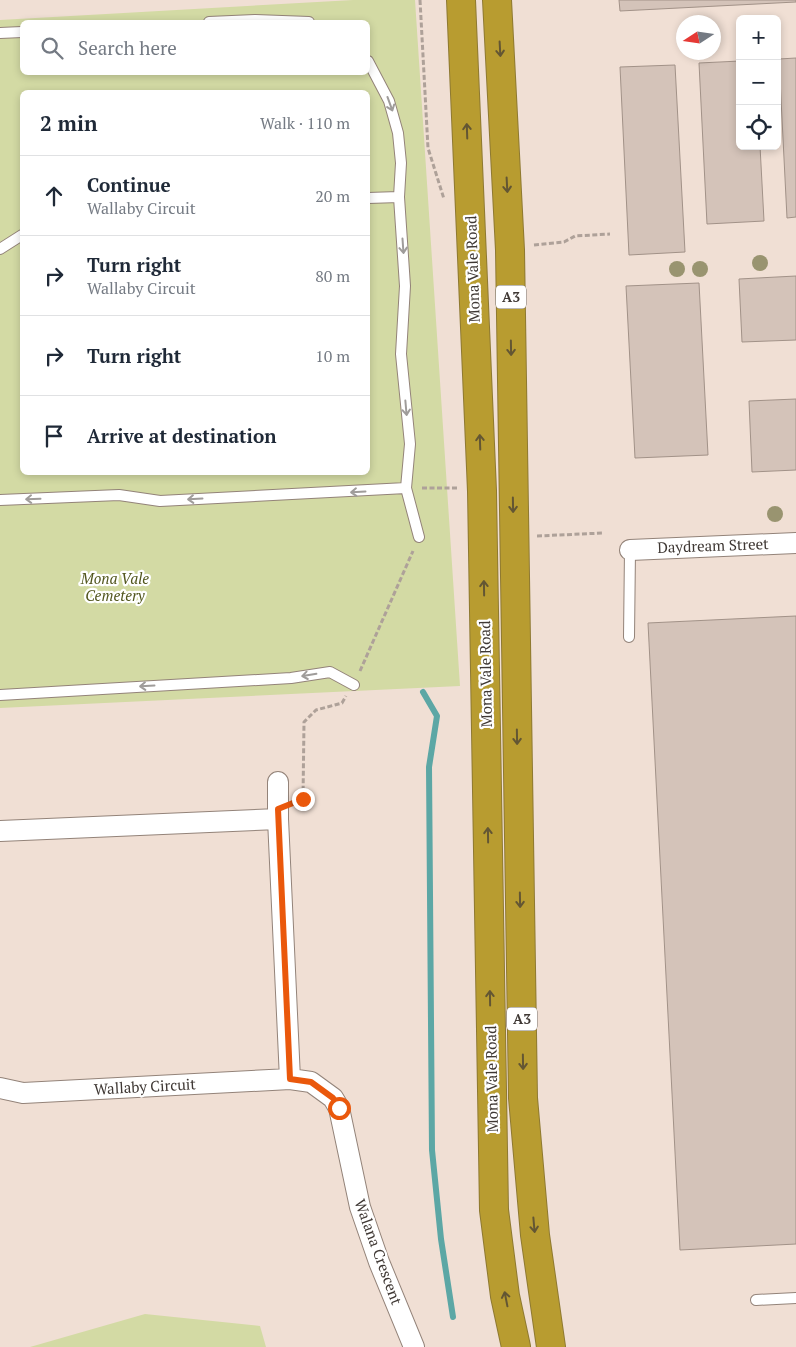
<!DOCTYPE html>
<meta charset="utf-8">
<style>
body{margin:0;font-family:"PT Serif",serif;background:#f6f6f7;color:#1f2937}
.controls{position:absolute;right:15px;top:15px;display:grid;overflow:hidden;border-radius:8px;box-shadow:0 2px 8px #0003}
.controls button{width:45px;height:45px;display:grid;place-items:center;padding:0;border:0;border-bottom:1px solid #e0e1e3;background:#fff;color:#1f2937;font:25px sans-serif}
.compass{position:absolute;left:676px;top:15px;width:45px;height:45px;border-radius:50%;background:#fff;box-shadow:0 2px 8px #0003;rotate:258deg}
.stop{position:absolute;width:15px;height:15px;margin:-11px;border:4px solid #ea580c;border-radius:50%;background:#fff}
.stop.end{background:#ea580c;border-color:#fff;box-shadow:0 1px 5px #0008}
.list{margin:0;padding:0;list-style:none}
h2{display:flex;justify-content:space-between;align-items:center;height:65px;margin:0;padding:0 20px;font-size:21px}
h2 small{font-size:16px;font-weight:400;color:#747a83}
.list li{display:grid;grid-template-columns:32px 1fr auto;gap:15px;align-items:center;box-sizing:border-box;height:80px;padding:0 20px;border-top:1px solid #e0e1e3}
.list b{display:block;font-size:19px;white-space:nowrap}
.list p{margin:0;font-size:16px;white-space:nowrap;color:#747a83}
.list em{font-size:16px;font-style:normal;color:#747a83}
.icon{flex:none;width:28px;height:28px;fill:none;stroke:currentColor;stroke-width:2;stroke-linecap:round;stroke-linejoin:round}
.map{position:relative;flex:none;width:796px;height:1347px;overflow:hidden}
.search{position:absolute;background:#fff;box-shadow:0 2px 8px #0003;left:20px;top:20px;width:350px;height:55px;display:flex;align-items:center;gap:12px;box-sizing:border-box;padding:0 18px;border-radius:8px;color:#747a83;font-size:19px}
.panel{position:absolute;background:#fff;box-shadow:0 2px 8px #0003;left:20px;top:90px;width:350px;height:385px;border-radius:8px}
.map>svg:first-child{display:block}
</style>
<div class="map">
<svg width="796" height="1347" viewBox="0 0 796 1347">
<rect width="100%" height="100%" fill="#f0dfd4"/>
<!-- green -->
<path fill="#d3daa4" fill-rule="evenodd" d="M353 0H415L460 686 0 708V20ZM22 22H368V72H22ZM22 92H368V472H22Z
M145 1314 260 1326 266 1347H30Z"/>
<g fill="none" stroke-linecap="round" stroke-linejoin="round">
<!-- stream -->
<path stroke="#5ca7a5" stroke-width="6" d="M423 692 437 716 429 767 432 1150 441 1239 453 1317"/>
</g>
<!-- building -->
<path fill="#d4c3b9" stroke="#a29288" d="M619 0H796V2L620 11Z
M796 58V217L787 218 779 59Z
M740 61V146H760L764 221 707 224 699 63Z
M675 65 685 252 629 255 620 67Z
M796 276V340L742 342 739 279Z
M699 283 708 455 635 458 626 286Z
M796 399V470L752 472 749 401Z
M796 616V1244L680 1250 648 623Z"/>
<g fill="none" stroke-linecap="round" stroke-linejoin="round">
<!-- lane casing -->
<g stroke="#938379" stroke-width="12">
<path id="lane" d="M209 22 255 20 309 22
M0 33 22 32
M368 61 389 101 398 133 401 163 399 197 405 286 401 354 410 444 406 488 419 537
M368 198 399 197
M0 249 22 235
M0 500 119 495 160 501 406 488
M629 637 630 550
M0 695 291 678 330 672 354 685
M756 1300 796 1298"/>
</g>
<!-- street casing -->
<g stroke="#938379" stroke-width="22">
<path id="street" d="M630 550 796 543
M278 782V819L290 1079
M0 831 278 819
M0 1088 23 1093 290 1079 311 1082 333 1098 339 1108 360 1207 379 1262 414 1347"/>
</g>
<!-- highway casing -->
<g stroke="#8e7931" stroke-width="30">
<path id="highway" d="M461 0 482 491 494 1210 505 1296 516 1347
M497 0 510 250 523 1098 535 1235 551 1347"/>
</g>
<!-- path -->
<path stroke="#aea199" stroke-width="3" stroke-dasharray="5 2.5" stroke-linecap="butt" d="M420 0 428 148 444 199
M534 245 564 242 575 236 610 234
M422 488H459
M537 536 603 533
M360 671 413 551
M297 802 303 799 304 722 316 710 342 703 346 696"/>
<!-- lane -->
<use href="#lane" stroke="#fff" stroke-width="10"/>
<!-- street -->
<use href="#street" stroke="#fff" stroke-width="20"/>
<!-- highway -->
<use href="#highway" stroke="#b89c30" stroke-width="28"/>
</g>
<!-- trees -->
<g fill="#999470">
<circle cx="760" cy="263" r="8"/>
<circle cx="677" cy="269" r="8"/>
<circle cx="700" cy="269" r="8"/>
<circle cx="775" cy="514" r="8"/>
</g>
<!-- one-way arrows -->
<defs><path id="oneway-shaft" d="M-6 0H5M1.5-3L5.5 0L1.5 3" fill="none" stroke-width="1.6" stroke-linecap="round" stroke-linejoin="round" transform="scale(1.25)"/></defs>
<g stroke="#635633">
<use href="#oneway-shaft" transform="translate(500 49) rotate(87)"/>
<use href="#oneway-shaft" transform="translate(467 131) rotate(-92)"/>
<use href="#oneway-shaft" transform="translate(507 185) rotate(87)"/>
<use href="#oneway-shaft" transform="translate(511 348) rotate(89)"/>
<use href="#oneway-shaft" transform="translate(480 442) rotate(-92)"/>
<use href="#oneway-shaft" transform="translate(513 505) rotate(89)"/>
<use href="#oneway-shaft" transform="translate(484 588) rotate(-91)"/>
<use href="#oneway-shaft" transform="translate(517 737) rotate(89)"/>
<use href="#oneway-shaft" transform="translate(488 835) rotate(-91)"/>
<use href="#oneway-shaft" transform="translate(520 900) rotate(89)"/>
<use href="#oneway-shaft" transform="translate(490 998) rotate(-91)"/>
<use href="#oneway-shaft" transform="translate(523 1062) rotate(89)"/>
<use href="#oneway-shaft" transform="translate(534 1225) rotate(85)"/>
<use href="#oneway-shaft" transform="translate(506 1299) rotate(-101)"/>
</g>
<g stroke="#9f9c9a">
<use href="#oneway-shaft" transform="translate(390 104) rotate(70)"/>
<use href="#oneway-shaft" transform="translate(403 246) rotate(86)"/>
<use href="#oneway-shaft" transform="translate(406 408) rotate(85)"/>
<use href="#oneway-shaft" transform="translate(358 492) rotate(177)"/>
<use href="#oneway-shaft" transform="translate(33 499) rotate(178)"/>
<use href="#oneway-shaft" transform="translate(195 499) rotate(177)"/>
<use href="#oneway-shaft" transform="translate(309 675) rotate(171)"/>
<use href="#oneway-shaft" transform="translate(147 686) rotate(177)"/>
</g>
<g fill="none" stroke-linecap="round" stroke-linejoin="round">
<!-- route -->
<path stroke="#ea580c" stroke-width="6" d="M303 799 278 809 290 1079 311 1082 333 1098 339 1108"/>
</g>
<g text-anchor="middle" stroke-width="4.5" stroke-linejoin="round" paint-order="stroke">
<!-- shield labels -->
<g fill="#fff" stroke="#797471" stroke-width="1">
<rect x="496" y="285.5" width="30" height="23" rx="4"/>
<rect x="507" y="1007.5" width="30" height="23" rx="4"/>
</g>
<g font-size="14" font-weight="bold" fill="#3f3834">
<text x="511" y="302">A3</text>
<text x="522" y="1024">A3</text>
</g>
<!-- street labels -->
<g font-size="15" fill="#3f3834" stroke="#fff">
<text transform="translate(473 269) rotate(-92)" y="5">Mona Vale Road</text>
<text transform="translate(713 546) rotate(-2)" y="5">Daydream Street</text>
<text transform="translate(486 674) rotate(-91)" y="5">Mona Vale Road</text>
<text transform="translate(492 1079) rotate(-91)" y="5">Mona Vale Road</text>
<text transform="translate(145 1087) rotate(-3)" y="5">Wallaby Circuit</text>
<text transform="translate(378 1252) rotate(70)" y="5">Walana Crescent</text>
</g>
<!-- park labels -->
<g font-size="15" font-style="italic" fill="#52561e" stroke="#fff">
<text x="115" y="584">Mona Vale<tspan x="115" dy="17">Cemetery</tspan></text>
</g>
</g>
</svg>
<div class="controls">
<button>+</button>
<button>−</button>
<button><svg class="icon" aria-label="locate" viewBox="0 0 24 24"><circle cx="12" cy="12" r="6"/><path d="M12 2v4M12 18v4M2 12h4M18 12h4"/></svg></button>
</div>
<svg class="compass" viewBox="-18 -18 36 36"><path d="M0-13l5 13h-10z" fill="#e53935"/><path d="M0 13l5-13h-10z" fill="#747a83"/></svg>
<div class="stop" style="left:339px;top:1108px"></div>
<div class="stop end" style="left:303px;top:799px"></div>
<div class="search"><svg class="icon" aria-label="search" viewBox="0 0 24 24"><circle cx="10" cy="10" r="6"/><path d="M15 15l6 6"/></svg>Search here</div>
<section class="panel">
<h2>2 min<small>Walk · 110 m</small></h2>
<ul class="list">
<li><svg class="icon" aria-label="ahead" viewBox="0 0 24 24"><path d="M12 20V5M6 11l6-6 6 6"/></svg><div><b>Continue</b><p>Wallaby Circuit</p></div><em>20 m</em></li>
<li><svg class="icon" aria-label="right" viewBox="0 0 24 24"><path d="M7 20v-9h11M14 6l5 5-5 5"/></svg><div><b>Turn right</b><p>Wallaby Circuit</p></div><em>80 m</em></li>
<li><svg class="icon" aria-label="right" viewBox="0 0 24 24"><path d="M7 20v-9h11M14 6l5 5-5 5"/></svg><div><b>Turn right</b></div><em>10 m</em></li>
<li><svg class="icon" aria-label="arrive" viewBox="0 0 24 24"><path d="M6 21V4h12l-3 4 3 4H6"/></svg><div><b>Arrive at destination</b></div></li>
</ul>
</section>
</div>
